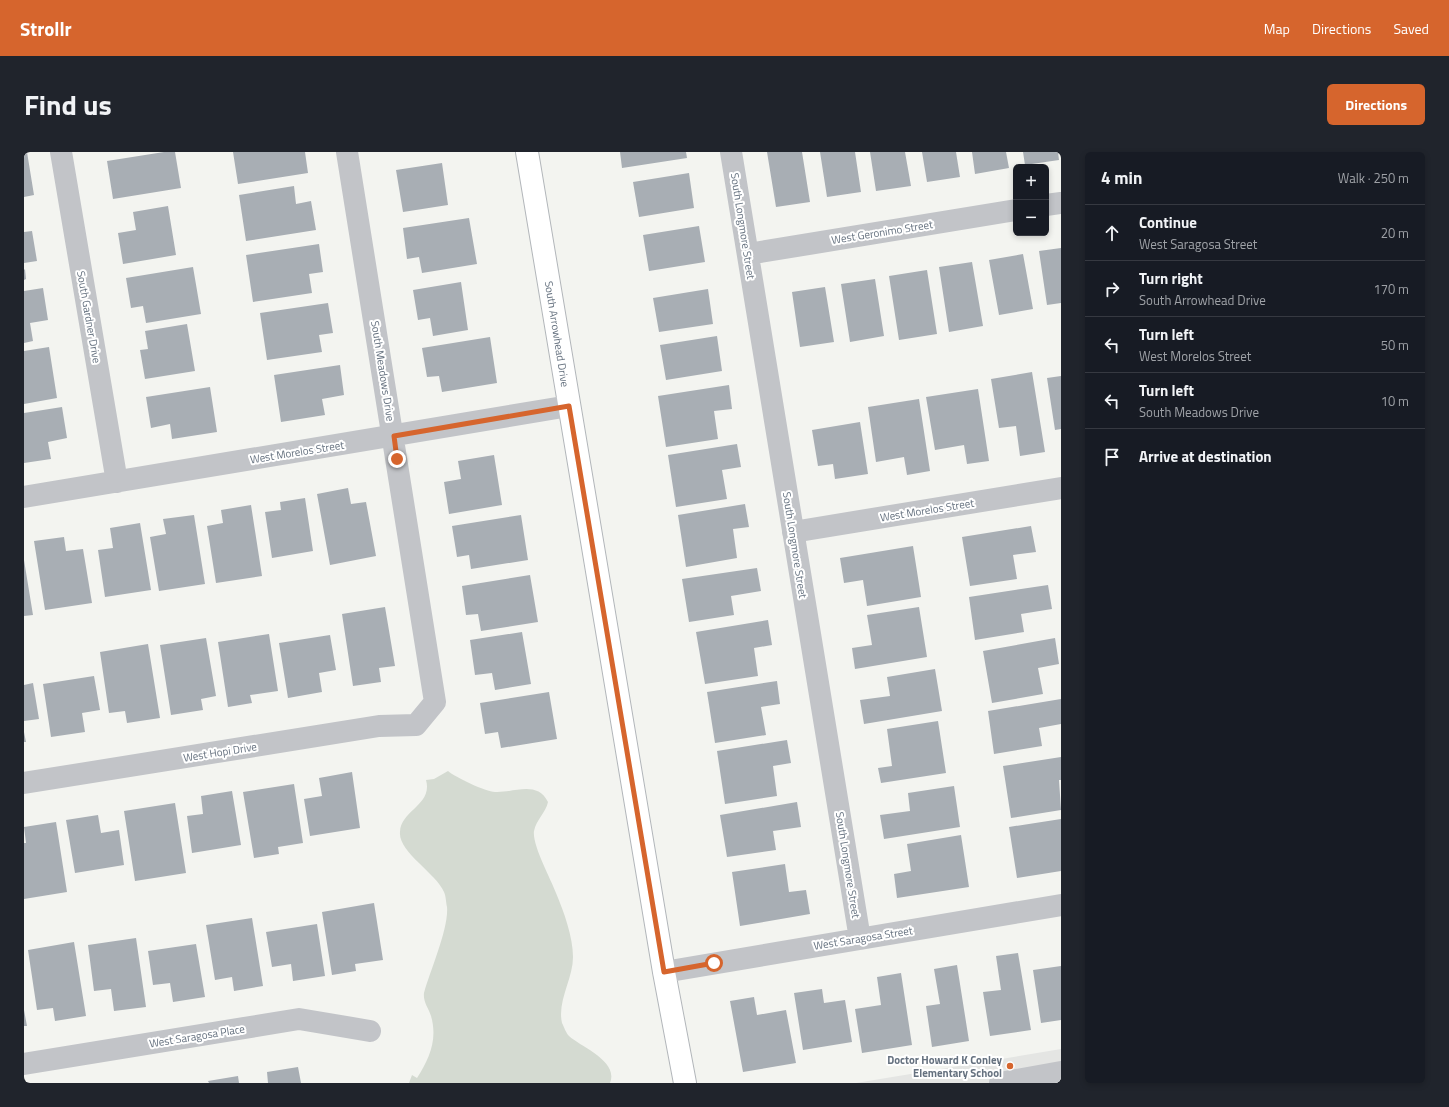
<!DOCTYPE html>
<meta charset="utf-8">
<style>
body{margin:0;font-family:"Titillium Web",sans-serif;background:#20242c;color:#f1f3f6}
.controls{position:absolute;right:12px;top:12px;display:grid;overflow:hidden;border-radius:6px;box-shadow:0 2px 6px #0003}
.controls button{width:36px;height:36px;display:grid;place-items:center;padding:0;border:0;border-bottom:1px solid #363941;background:#171b24;color:#f1f3f6;font:20px sans-serif}
.stop{position:absolute;width:12px;height:12px;margin:-9px;border:3px solid #d6652d;border-radius:50%;background:#fff}
.stop.end{background:#d6652d;border-color:#fff;box-shadow:0 1px 4px #0008}
.list{margin:0;padding:0;list-style:none}
h2{display:flex;justify-content:space-between;align-items:center;height:52px;margin:0;padding:0 16px;font-size:17px}
h2 small{font-size:13px;font-weight:400;color:#9ea1a6}
.list li{display:grid;grid-template-columns:26px 1fr auto;gap:12px;align-items:center;box-sizing:border-box;height:56px;padding:0 16px;border-top:1px solid #363941}
.list b{display:block;font-size:15px;white-space:nowrap}
.list p{margin:0;font-size:13px;white-space:nowrap;color:#9ea1a6}
.list em{font-size:13px;font-style:normal;color:#9ea1a6}
.icon{flex:none;width:22px;height:22px;fill:none;stroke:currentColor;stroke-width:2;stroke-linecap:round;stroke-linejoin:round}
.map{position:relative;flex:none;width:1037px;height:931px;overflow:hidden;border-radius:6px}
header{display:flex;align-items:center;gap:24px;box-sizing:border-box;height:56px;padding:0 20px;background:#d6652d;color:#fff}
header strong{font-size:19px}
nav{display:flex;gap:22px;margin-inline-start:auto;font-size:14px}
.intro{display:flex;align-items:center;justify-content:space-between;box-sizing:border-box;height:96px;padding:0 24px}
h1{margin:0;font-size:28px}
.button{padding:10px 18px;border-radius:6px;background:#d6652d;color:#fff;font-size:14px;font-weight:700}
main{display:flex;gap:24px;padding:0 24px}
aside{flex:1;background:#171b24;border-radius:6px;box-shadow:0 2px 6px #0003}
.map>svg:first-child{display:block}
</style>
<header>
<strong>Strollr</strong>
<nav><a>Map</a><a>Directions</a><a>Saved</a></nav>
</header>
<div class="intro"><h1>Find us</h1><a class="button">Directions</a></div>
<main>
<div class="map">
<svg width="1037" height="931" viewBox="0 0 1037 931">
<rect width="100%" height="100%" fill="#f3f4f0"/>
<!-- built -->
<path fill="#e4e5e3" d="M1037 897V931H832Z"/>
<!-- green -->
<path fill="#d4dad1" d="M424 619C431 625 462 640 471 640 490 641 513 628 524 650 522 660 512 668 510 679 508 693 527 727 532 741 540 760 549 785 549 805 549 827 533 849 538 871 540 875 542 881 545 884 557 895 595 909 586 931H385L388 923 393 926C405 907 414 888 407 864 404 855 399 850 400 841 406 819 425 776 423 755 422 751 422 744 420 740 412 721 374 700 376 680 377 658 409 653 402 628L410 627Z"/>
<!-- building -->
<path fill="#a8aeb4" d="M0 0H3L10 43 0 45Z
M140 0H151L157 36 89 47 83 9Z
M209 0H281L284 21 214 32Z
M596 0H662L663 6 598 16Z
M743 0H778L786 50 752 55Z
M796 0H831L837 40 803 45Z
M846 0H881L887 34 852 39Z
M898 0H932L936 25 903 30Z
M948 0H982L985 16 951 22Z
M999 0H1034L1035 8 1001 13Z
M418 11 424 53 379 60 372 18Z
M665 21 670 56 615 65 609 30Z
M270 34 272 52 287 49 292 78 222 89 215 43Z
M144 54 152 103 99 112 94 81 112 78 109 60Z
M445 66 453 112 398 121 395 105 383 107 379 76Z
M675 74 681 110 625 119 619 83Z
M8 79 13 109 0 111V80Z
M295 92 299 120 285 122 288 141 229 150 222 103Z
M1037 96V151L1023 153 1015 99Z
M999 102 1009 157 975 163 965 108Z
M948 110 959 174 925 180 915 115Z
M169 115 177 162 122 171 119 154 107 156 102 126Z
M1 117 2 127 0 128V118Z
M903 118 913 182 875 188 865 124Z
M851 127 860 184 826 190 817 132Z
M437 130 444 178 409 184 406 166 394 168 389 138Z
M801 135 810 190 776 195 768 140Z
M19 136 24 168 6 171 9 189 0 191V139Z
M684 137 689 172 635 180 629 146Z
M304 151 309 181 295 183 298 200 243 208 236 161Z
M163 172 171 219 121 227 116 198 124 197 121 179Z
M693 184 698 219 642 228 636 193Z
M466 185 473 231 418 240 415 224 403 225 398 196Z
M25 195 33 246 0 252V199Z
M316 213 320 243 298 247 301 263 257 270 250 223Z
M1008 220 1021 300 996 304 992 274 975 276 967 227Z
M1037 224V277L1031 278 1023 226Z
M705 233 708 257 690 259 694 287 642 295 634 244Z
M186 235 193 280 148 287 146 272 127 276 122 245Z
M954 237 965 309 943 312 940 293 911 298 902 245Z
M895 247 906 319 883 323 880 305 852 310 844 255Z
M38 255 43 286 24 290 27 307 0 311V261Z
M836 270 844 322 811 327 809 312 794 314 788 278Z
M713 292 717 315 698 318 703 347 652 355 644 303Z
M470 303 478 353 425 362 420 330 437 327 434 309Z
M324 336 327 352 342 350 352 404 306 413 293 342Z
M281 346 289 399 248 406 241 360 257 358 256 350Z
M721 352 725 375 709 377 713 406 662 415 654 363Z
M227 353 238 424 192 431 183 374 199 371 197 358Z
M170 363 181 432 135 439 126 385 142 382 139 367Z
M497 363 504 408 447 417 445 403 433 405 428 374Z
M116 371 127 438 81 445 74 398 89 396 86 376Z
M1007 374 1012 400 989 403 993 427 946 434 938 385Z
M40 385 42 399 59 397 68 451 21 458 10 389Z
M889 394 897 445 843 454 839 428 820 431 816 406Z
M0 408 9 463 0 464Z
M733 416 737 439 707 444 710 463 665 470 658 427Z
M506 423 514 470 457 479 454 462 442 463 438 434Z
M1024 433 1028 457 997 462 1000 480 951 488 945 445Z
M361 455 371 514 355 516 357 530 329 534 318 462Z
M895 455 903 505 831 517 828 496 848 493 843 463Z
M744 468 748 493 730 496 734 524 681 532 672 480Z
M498 480 507 532 471 538 468 521 451 523 446 488Z
M245 482 254 539 226 543 228 551 204 555 194 490Z
M306 483 312 518 295 521 298 540 264 546 255 491Z
M182 486 192 544 177 547 179 558 147 563 136 493Z
M1031 486 1035 512 1014 516 1019 542 968 551 959 499Z
M124 492 136 566 103 571 101 559 85 561 76 500Z
M911 517 918 559 840 572 836 548 866 544 863 525Z
M70 524 76 558 58 561 61 580 27 585 19 532Z
M753 529 756 552 737 555 742 583 691 591 683 540Z
M9 531 15 567 0 569V533Z
M525 540 533 587 477 596 474 580 461 582 456 551Z
M1037 547V572L1015 576 1018 594 970 602 964 559Z
M914 569 922 621 857 631 854 616 868 614 863 577Z
M0 580 2 590H0Z
M763 588 767 611 749 614 753 644 701 652 693 599Z
M1037 605V628H1035L1037 658 987 666 979 614Z
M328 620 336 676 286 684 280 647 298 644 295 626Z
M270 632 279 691 254 695 255 702 230 706 219 640Z
M930 634 936 675 860 687 856 663 886 659 884 641Z
M208 639 217 693 168 701 163 664 179 662 177 644Z
M773 650 777 675 749 679 752 698 703 705 696 663Z
M151 651 162 721 111 729 100 659Z
M74 663 77 681 95 678 100 713 51 721 42 668Z
M1037 667V719L993 726 985 675Z
M32 670 43 740 0 747V691H2L0 675Z
M937 683 945 735 873 746 870 722 887 719 883 692Z
M761 712 765 740 782 738 786 762 716 774 708 720Z
M350 751 359 808 331 812 332 819 308 823 298 760Z
M228 766 239 834 210 839 208 825 191 828 182 773Z
M293 772 301 824 269 829 267 812 248 815 242 780Z
M112 786 122 855 90 859 87 837 70 839 64 793Z
M50 790 62 864 31 869 29 856 13 858 4 798Z
M172 792 181 845 149 850 146 831 129 833 124 799Z
M994 801 1007 878 966 884 959 840 977 838 972 804Z
M933 813 945 889 908 895 902 854 916 852 910 817Z
M1037 814V868L1017 871 1009 818Z
M877 821 888 893 838 901 831 857 857 853 853 825Z
M798 837 800 851 821 848 828 890 779 898 770 841Z
M730 845 733 863 762 858 772 911 719 920 706 849Z
M0 858 3 874H0Z
M274 915 277 931H244L243 920Z
M214 924 215 931H185L184 929Z"/>
<g fill="none" stroke-linecap="round" stroke-linejoin="round">
<!-- secondary casing -->
<g stroke="#b2b6ba" stroke-width="24">
<path id="secondary" d="M503 0 640 820 661 931"/>
</g>
<!-- street -->
<path stroke="#c2c4c8" stroke-width="22" d="M37 0 93 330
M707 0 836 787
M1022 53 1037 51
M724 102 992 58
M0 345 545 254
M769 380 1037 336
M0 631 355 574 392 573 411 550 323 0
M640 820 1037 753
M0 912 275 867 346 879
M976 931 1037 920"/>
<!-- secondary -->
<use href="#secondary" stroke="#fff" stroke-width="22"/>
</g>
<g fill="none" stroke-linecap="round" stroke-linejoin="round">
<!-- route -->
<path stroke="#d6652d" stroke-width="5" d="M373 307 370 284 545 254 640 820 690 811"/>
</g>
<!-- markers -->
<circle fill="#d6652d" stroke="#fff" stroke-width="1.5" cx="986" cy="914" r="4"/>
<g text-anchor="middle" stroke-width="4" stroke-linejoin="round" paint-order="stroke">
<!-- street labels -->
<g font-size="11" fill="#65717f" stroke="#fff">
<text transform="translate(719 74) rotate(81)" y="4">South Longmore Street</text>
<text transform="translate(858 80) rotate(-9)" y="4">West Geronimo Street</text>
<text transform="translate(65 165) rotate(80)" y="4">South Gardner Drive</text>
<text transform="translate(533 182) rotate(81)" y="4">South Arrowhead Drive</text>
<text transform="translate(359 219) rotate(81)" y="4">South Meadows Drive</text>
<text transform="translate(273 300) rotate(-9)" y="4">West Morelos Street</text>
<text transform="translate(903 358) rotate(-9)" y="4">West Morelos Street</text>
<text transform="translate(771 393) rotate(81)" y="4">South Longmore Street</text>
<text transform="translate(196 600) rotate(-9)" y="4">West Hopi Drive</text>
<text transform="translate(824 713) rotate(81)" y="4">South Longmore Street</text>
<text transform="translate(839 786) rotate(-9)" y="4">West Saragosa Street</text>
<text transform="translate(173 884) rotate(-9)" y="4">West Saragosa Place</text>
</g>
<!-- poi labels -->
<g font-size="11" font-weight="bold" fill="#65717f" stroke="#fff" text-anchor="end">
<text x="978" y="912">Doctor Howard K Conley<tspan x="978" dy="13">Elementary School</tspan></text>
</g>
</g>
</svg>
<div class="controls">
<button>+</button>
<button>−</button>
</div>
<div class="stop" style="left:690px;top:811px"></div>
<div class="stop end" style="left:373px;top:307px"></div>
</div>
<aside>
<h2>4 min<small>Walk · 250 m</small></h2>
<ul class="list">
<li><svg class="icon" aria-label="ahead" viewBox="0 0 24 24"><path d="M12 20V5M6 11l6-6 6 6"/></svg><div><b>Continue</b><p>West Saragosa Street</p></div><em>20 m</em></li>
<li><svg class="icon" aria-label="right" viewBox="0 0 24 24"><path d="M7 20v-9h11M14 6l5 5-5 5"/></svg><div><b>Turn right</b><p>South Arrowhead Drive</p></div><em>170 m</em></li>
<li><svg class="icon" aria-label="left" viewBox="0 0 24 24"><path d="M17 20v-9H6M10 6l-5 5 5 5"/></svg><div><b>Turn left</b><p>West Morelos Street</p></div><em>50 m</em></li>
<li><svg class="icon" aria-label="left" viewBox="0 0 24 24"><path d="M17 20v-9H6M10 6l-5 5 5 5"/></svg><div><b>Turn left</b><p>South Meadows Drive</p></div><em>10 m</em></li>
<li><svg class="icon" aria-label="arrive" viewBox="0 0 24 24"><path d="M6 21V4h12l-3 4 3 4H6"/></svg><div><b>Arrive at destination</b></div></li>
</ul>
</aside>
</main>
